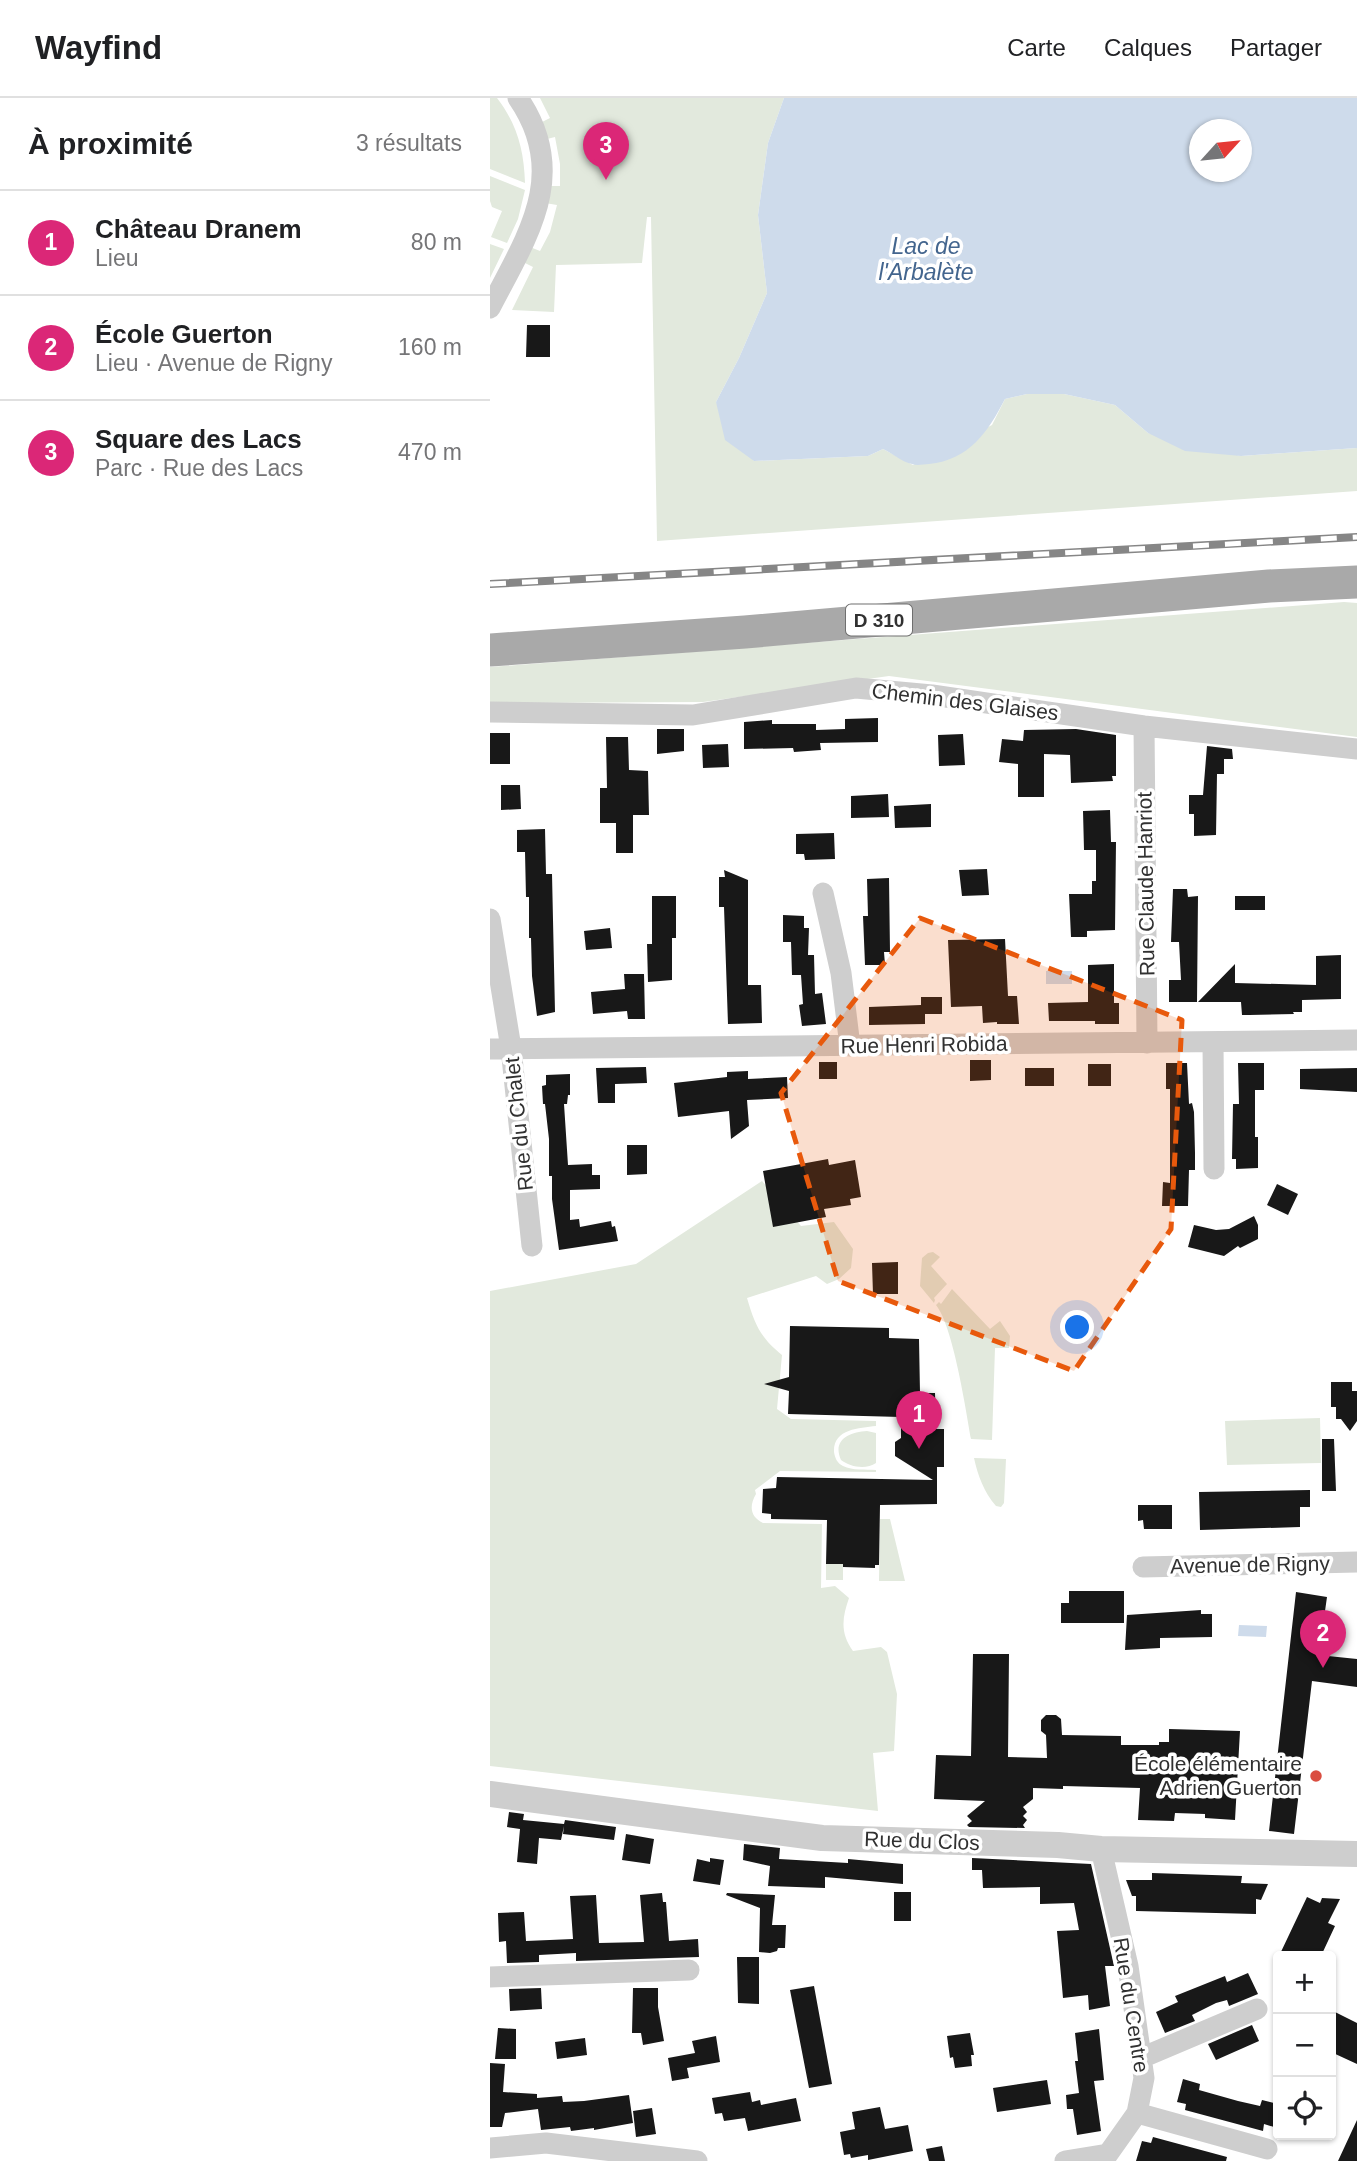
<!DOCTYPE html>
<html lang="fr">
<meta charset="utf-8">
<style>
body{margin:0;font-family:Arial,sans-serif;background:#f2f2f2;color:#202124}
.controls{position:absolute;right:21px;bottom:21px;display:grid;overflow:hidden;border-radius:7px;box-shadow:0 2px 5px #0004}
.controls button{width:63px;height:63px;display:grid;place-items:center;padding:0;border:0;border-bottom:2px solid #e0e0e0;background:#fff;color:#202124;font:35px sans-serif}
.compass{position:absolute;left:699px;top:21px;width:63px;height:63px;border-radius:50%;background:#fff;box-shadow:0 2px 5px #0004;rotate:63deg}
.you{position:absolute;left:588px;top:1230px;width:24px;height:24px;margin:-18px;border:5px solid #fff;border-radius:50%;background:#1a73e8;box-shadow:0 0 0 10px #1a73e833}
.badge{display:grid;place-items:center;width:46px;height:46px;border-radius:50%;background:#db2777;color:#fff;font-size:23px;font-weight:700}
.pin{position:absolute;translate:-50% -58px;filter:drop-shadow(0 2px 4px #0008)}
.pin::after{content:'';position:absolute;top:37px;width:24px;height:21px;background:inherit;clip-path:polygon(0 0,100% 0,50% 100%)}
.list{margin:0;padding:0;list-style:none}
h2{display:flex;justify-content:space-between;align-items:center;height:91px;margin:0;padding:0 28px;font-size:30px}
h2 small{font-size:23px;font-weight:400;color:#757577}
.list li{display:grid;grid-template-columns:46px 1fr auto;gap:21px;align-items:center;box-sizing:border-box;height:105px;padding:0 28px;border-top:2px solid #e0e0e0}
.list b{display:block;font-size:26px;white-space:nowrap}
.list p{margin:0;font-size:23px;white-space:nowrap;color:#757577}
.list em{font-size:23px;font-style:normal;color:#757577}
.icon{flex:none;width:38px;height:38px;fill:none;stroke:currentColor;stroke-width:2;stroke-linecap:round;stroke-linejoin:round}
.map{position:relative;flex:none;width:867px;height:2063px;overflow:hidden}
header{display:flex;align-items:center;gap:42px;box-sizing:border-box;height:98px;padding:0 35px;background:#fff;border-bottom:2px solid #e0e0e0}
header strong{font-size:33px}
nav{display:flex;gap:38px;margin-inline-start:auto;font-size:24px}
main{display:flex}
aside{flex:1;background:#fff}
.map>svg:first-child{display:block}
</style>
<header>
<strong>Wayfind</strong>
<nav><a>Carte</a><a>Calques</a><a>Partager</a></nav>
</header>
<main>
<aside>
<h2>À proximité<small>3 résultats</small></h2>
<ul class="list">
<li><span class="badge">1</span><div><b>Château Dranem</b><p>Lieu</p></div><em>80 m</em></li>
<li><span class="badge">2</span><div><b>École Guerton</b><p>Lieu · Avenue de Rigny</p></div><em>160 m</em></li>
<li><span class="badge">3</span><div><b>Square des Lacs</b><p>Parc · Rue des Lacs</p></div><em>470 m</em></li>
</ul>
</aside>
<div class="map">
<svg width="867" height="2063" viewBox="0 0 867 2063">
<rect width="100%" height="100%" fill="#fff"/>
<!-- green -->
<path fill="#e2e9dd" d="M0 0H7C27 26 34 52 35 85L0 71Z
M50 0H294L278 45 268 117 277 195 249 260 226 304 264 363 378 358 393 351 423 367 502 327 515 301 537 296H574L625 307 658 335 751 358 867 350V393L167 443 161 119H157L152 165 66 167 64 214 22 212 43 169 33 164 40 149 50 153 60 134 67 107 55 105 58 88H70V66L65 39 53 42 48 26 60 20Z
M0 78 35 92 28 121 17 145 1 139 12 113 2 109 0 103Z
M0 146 14 151 0 180Z
M854 504 867 505V639L399 578 213 604 0 605V569Z
M272 1083 311 1128 344 1124 363 1151 361 1170 349 1181 337 1186 326 1178 257 1200C265 1227 270 1239 292 1257L287 1311 301 1321 386 1323V1328C369 1330 343 1331 344 1354 345 1360 347 1365 353 1368 363 1373 375 1371 386 1372V1374L290 1373 265 1392 266 1396C259 1408 260 1419 273 1425L332 1426 331 1490 345 1488 359 1500C352 1520 350 1535 363 1553L391 1549 397 1554 407 1596 404 1653 383 1655 388 1713 0 1668V1193L146 1166Z
M443 1154 450 1159 441 1168 457 1186 444 1200 445 1202 444 1205 430 1188 432 1160 438 1155Z
M462 1191 500 1231 510 1223 520 1238 519 1250H505L502 1342 481 1341C476 1312 463 1228 446 1207L449 1204 451 1206Z
M830 1320 831 1365 737 1367 735 1323Z
M377 1333 386 1335V1365C376 1372 360 1369 351 1362 342 1342 359 1334 377 1333Z
M484 1360 516 1361 514 1405 511 1409 506 1408C494 1394 488 1378 484 1360Z
M390 1421H400L415 1483H389Z
M336 1466H353V1482H336Z"/>
<!-- water -->
<path fill="#cedbeb" fill-rule="evenodd" d="M294 0H867V350L751 358 695 353 658 335 625 307 574 296H537L515 301C498 334 479 362 439 366 434 366 427 368 422 366 412 364 402 355 393 351L378 358 264 363 235 342 226 304 249 260 277 195 268 117 278 45ZM710 32H752V74H710Z
M556 873H582V886H556Z
M749 1527 777 1528 776 1539 748 1538Z"/>
<!-- building -->
<path fill="#181818" d="M37 227H60V259H36Z
M388 620V644L330 645 331 652 304 654 303 650 254 651V624L282 622V626H326V632L355 631V621Z
M167 631H194V653L167 656Z
M586 631 626 637V678H622L623 683 581 685 580 657 554 656V699H528V666L509 664 512 641 533 643 534 632Z
M0 635H20V666H0Z
M473 636 475 667 449 668 448 637Z
M116 639H138L139 672 158 673 159 717H143V755H126V725H110V690H117Z
M238 646 239 669 213 670 212 647Z
M717 648 742 651 743 661H734V676H727L726 737 704 738V716H699V697H713Z
M11 687H30L31 711 11 712Z
M398 696 399 719 361 720V698Z
M441 706V729L405 730 404 708Z
M620 712 621 744H626L625 832 597 833V839H581L579 796H602V783H606V752H594L593 713Z
M55 731 56 776H62L65 914 47 918 42 878 41 840H39V799H36L35 754H27V732Z
M344 735 345 761 315 762 314 756H306V736Z
M497 771 499 797 472 798 469 772Z
M234 772 258 782V887H271L272 925 238 926 234 809H229V779H235Z
M399 780 400 854H394L395 867H375L373 818H378L377 781Z
M683 791H697L698 799 708 798 707 904H679V882H691L689 844H681Z
M162 798H186V840H182V882L158 884 157 846H162Z
M745 798H775V812H745Z
M293 817 314 818V830H319L318 857H324L325 896 332 895 336 926 312 928 309 907 313 906 311 877H302L301 844H293Z
M120 830 122 850 96 852 94 833Z
M515 841 518 898H527L529 926H507V924L493 925 492 908 461 909 458 842Z
M851 857V901L812 902V914H803L804 916 759 917H752L751 904H708L745 866V885L826 887V858Z
M624 866V905H629V926H605V923H559L558 905 598 904V867Z
M134 876H154L155 921H138L137 913 103 916 101 894 135 891Z
M431 899H452V916H435V926L379 927V909L431 907Z
M480 962H501V982L480 983Z
M329 964H347V981H329Z
M676 965H697L699 1006 702 1005 704 1014 705 1055V1072H699L698 1108H672L673 1084 680 1085V991H676Z
M748 965H774V992H765V1039H768V1070L746 1071V1061H742L743 1006H749Z
M598 966H621V988H598Z
M156 969 157 985 125 986V1005H108L106 970Z
M535 970H564V988H535Z
M867 970V994L810 991V971Z
M258 973V981L297 979 298 1000 257 1002 259 1028 241 1041 239 1013 188 1019 184 985 237 979V974Z
M80 976V997H78L77 1006H74L78 1067 102 1066V1077H110V1091L80 1092V1122L89 1121 90 1129 121 1123 122 1129 125 1128 128 1143 69 1152 62 1101V1078H59V1041L55 1006H53L52 988 56 987V977Z
M137 1047H157V1076L137 1077Z
M338 1061 339 1067 365 1062 371 1099 360 1101 361 1107 334 1111 336 1119 283 1129 273 1073Z
M787 1086 808 1096 798 1117 777 1107Z
M764 1118 768 1127V1141L750 1150 748 1148 734 1158 698 1149 704 1127 726 1132 739 1131Z
M408 1164V1196H383L382 1165Z
M300 1228 399 1230V1240L429 1241 430 1295H445L446 1331H454V1369H447V1406L390 1407 389 1467H385V1470L353 1469V1466H336L337 1422 281 1421V1416L272 1415 273 1391 286 1390 287 1379 443 1382 405 1358V1344L411 1340V1319L298 1316 299 1293 274 1286 299 1279Z
M841 1284H862V1293H867V1323L860 1333 851 1321H846V1309H841Z
M832 1341H844L846 1393H832Z
M820 1392V1409H810V1429L710 1432 709 1394Z
M648 1407H682V1431H654L653 1422 648 1423Z
M579 1493H634V1525H571V1505H579Z
M806 1494 837 1499 834 1520 843 1521 838 1558 867 1561V1589L822 1583 804 1736 779 1733Z
M711 1512V1516H722V1539L670 1540V1550L635 1552 637 1517Z
M483 1556H519L518 1659 557 1660 556 1637 551 1633V1622L556 1617H566L571 1621 572 1637 631 1638V1647H669V1644H679V1631L750 1633 745 1722 715 1720V1716L685 1715 684 1723 648 1722 650 1690 573 1688V1691L543 1690V1701L533 1709 537 1714 533 1718 537 1722 533 1727 535 1730 479 1729 477 1727 482 1723 477 1718 495 1703 444 1701 446 1657 481 1658Z
M19 1714 34 1716 33 1722 74 1726 75 1722 126 1729 124 1742 73 1736 74 1728 71 1742 49 1740 47 1766 27 1764 30 1731 17 1729Z
M136 1736 164 1741 160 1766 132 1762Z
M254 1746 290 1750 289 1761 358 1765V1761L413 1766V1786L335 1779V1790L278 1788 280 1768 253 1762Z
M220 1760 234 1762 230 1787 203 1783 207 1761 220 1764Z
M482 1760 601 1766 624 1868H615L620 1908 599 1912 598 1897 573 1900 567 1833 589 1832 584 1805 550 1806V1789L493 1790 492 1772H482Z
M662 1775 752 1778 751 1785 778 1786 771 1802 766 1801V1816L646 1813V1798H642L636 1782H662Z
M404 1794H421V1823H404Z
M172 1795 173 1804H176L179 1843 208 1841 209 1859 86 1863V1855L49 1857V1864L17 1865 16 1843 9 1844 8 1815 34 1814 36 1843 83 1841 80 1798 106 1797 109 1845 154 1844 150 1797Z
M237 1795 285 1797 282 1827H296L295 1850H288L287 1853 280 1855 269 1854 270 1810 236 1797Z
M817 1799 830 1805 832 1800 850 1801 838 1825 845 1828 831 1858H789Z
M247 1859H269V1906L248 1905Z
M758 1875 768 1896 739 1908 737 1902 726 1905 702 1917 705 1923 675 1935 666 1914 688 1904 685 1898 735 1878 737 1884Z
M324 1888 342 1986 319 1990 300 1892Z
M51 1890 52 1911 20 1913 19 1891Z
M143 1890H168V1909L174 1943 153 1947 151 1935H142Z
M841 1912 867 1925V1966L841 1954Z
M762 1927 769 1943 726 1962 718 1946Z
M8 1930 26 1931V1961H5Z
M609 1931 614 1982 604 1983 611 2033 587 2037 583 2011H577L576 1997 589 1995 585 1963H588L585 1935Z
M480 1935 484 1957H481L482 1968 465 1970 463 1959 460 1960 457 1938Z
M226 1938 230 1964 197 1970 199 1980 182 1983 178 1960 205 1955 202 1943Z
M95 1940 97 1957 67 1961 65 1944Z
M0 1965 15 1966 13 1994 47 1996V2000L72 1998 73 2004 94 2003 139 1997 143 2025 104 2032V2030L81 2033 80 2029 51 2032 48 2011 15 2015 12 2029H0Z
M693 1981 710 1986 709 1992 748 2003 770 2008 772 2002 788 2006 784 2029 774 2026 773 2033 695 2012 696 2006 687 2004Z
M557 1982 561 2006 507 2014 503 1990Z
M260 1994 262 2004 270 2002 271 2007 306 2000 311 2023 258 2033 255 2020 234 2023 232 2015 225 2016 222 2000Z
M390 2009 395 2031 418 2027 423 2053 378 2062V2057L361 2060 360 2056 354 2057 350 2034 365 2031 362 2014Z
M162 2010 166 2036 146 2039 143 2013Z
M867 2022V2063H848Z
M663 2039 737 2059 736 2063H646L652 2043 661 2045Z
M452 2048 455 2063H439L436 2051Z"/>
<g fill="none" stroke-linecap="round" stroke-linejoin="round">
<!-- minor -->
<path stroke="#cecece" stroke-width="21" d="M0 210C36 140 81 77 28 0
M0 614 203 617 366 590 442 597 654 628 867 651
M654 628 657 945
M333 795 351 875 360 948
M0 821 21 950 42 1148
M723 944 724 1071
M0 951 867 942
M653 1469 867 1464
M0 1879 199 1872
M651 1960 767 1911
M647 2015 777 2051
M0 2050 56 2045 207 2063
M575 2063 618 2056 647 2015 654 1980 638 1868 611 1751"/>
<!-- tertiary -->
<path stroke="#cecece" stroke-width="26" d="M0 1696 332 1740 568 1747 611 1751 867 1756"/>
<!-- primary -->
<path stroke="#a9a9a9" stroke-width="33" d="M0 552 255 534 779 488 867 484"/>
<!-- rail casing -->
<g stroke="#868686" stroke-width="8">
<path id="rail" d="M0 486 867 439"/>
</g>
<!-- rail -->
<use href="#rail" stroke="#fff" stroke-width="5" stroke-dasharray="16" stroke-linecap="butt"/>
</g>
<!-- marked area -->
<path fill="#e8590c" fill-opacity="0.2" stroke="#e8590c" stroke-width="5" stroke-dasharray="14 9" stroke-linejoin="round" d="M430 820 692 922 681 1131 584 1273 348 1183 291 995Z"/>
<!-- markers -->
<circle fill="#da4e41" stroke="#fff" stroke-width="2.5" cx="826" cy="1678" r="7"/>
<g text-anchor="middle" stroke-width="7" stroke-linejoin="round" paint-order="stroke">
<!-- shield labels -->
<rect fill="#fff" stroke="#6f6f6f" stroke-width="2" x="356" y="506.5" width="66" height="31" rx="5"/>
<g font-size="19" font-weight="bold" fill="#313131">
<text x="389" y="529">D 310</text>
</g>
<!-- street labels -->
<g font-size="21" fill="#313131" stroke="#fff">
<text transform="translate(475 604) rotate(7)" y="7">Chemin des Glaises</text>
<text transform="translate(656 786) rotate(-91)" y="7">Rue Claude Hanriot</text>
<text transform="translate(434 947) rotate(-1)" y="7">Rue Henri Robida</text>
<text transform="translate(29 1026) rotate(-96)" y="7">Rue du Chalet</text>
<text transform="translate(760 1467) rotate(-1)" y="7">Avenue de Rigny</text>
<text transform="translate(432 1743) rotate(2)" y="7">Rue du Clos</text>
<text transform="translate(641 1907) rotate(81)" y="7">Rue du Centre</text>
</g>
<!-- poi labels -->
<g font-size="21" fill="#313131" stroke="#fff" text-anchor="end">
<text x="812" y="1673">École élémentaire<tspan x="812" dy="24">Adrien Guerton</tspan></text>
</g>
<!-- water labels -->
<g font-size="23" font-style="italic" fill="#43658e" stroke="#fff">
<text x="436" y="156">Lac de<tspan x="436" dy="26">l'Arbalète</tspan></text>
</g>
</g>
</svg>
<div class="controls">
<button>+</button>
<button>−</button>
<button><svg class="icon" aria-label="locate" viewBox="0 0 24 24"><circle cx="12" cy="12" r="6"/><path d="M12 2v4M12 18v4M2 12h4M18 12h4"/></svg></button>
</div>
<svg class="compass" viewBox="-18 -18 36 36"><path d="M0-13l5 13h-10z" fill="#e53935"/><path d="M0 13l5-13h-10z" fill="#757577"/></svg>
<div class="you"></div>
<div class="pin badge" style="left:429px;top:1351px">1</div>
<div class="pin badge" style="left:833px;top:1570px">2</div>
<div class="pin badge" style="left:116px;top:82px">3</div>
</div>
</main>
